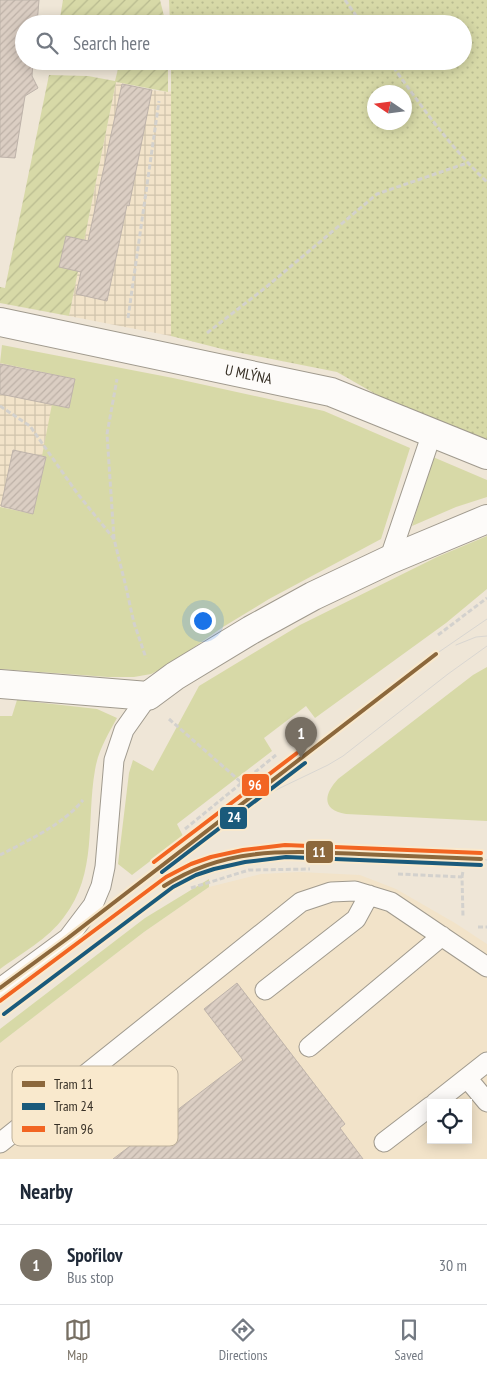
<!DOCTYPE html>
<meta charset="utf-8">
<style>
body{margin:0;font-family:"PT Sans Narrow",sans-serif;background:#f2f2f3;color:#1f2937}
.controls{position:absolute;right:15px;bottom:15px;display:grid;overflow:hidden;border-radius:0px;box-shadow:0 2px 12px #0003}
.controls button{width:45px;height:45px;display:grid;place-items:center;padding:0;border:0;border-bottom:1px solid #e0e1e3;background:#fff;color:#1f2937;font:25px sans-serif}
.compass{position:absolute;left:367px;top:85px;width:45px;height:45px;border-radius:50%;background:#fff;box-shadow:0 2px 12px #0003;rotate:283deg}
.you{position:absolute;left:202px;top:620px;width:18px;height:18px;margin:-12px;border:4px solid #fff;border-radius:50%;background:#1a73e8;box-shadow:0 0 0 8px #1a73e833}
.badge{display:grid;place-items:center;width:32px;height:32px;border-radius:50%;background:#776f63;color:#fff;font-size:16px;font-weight:700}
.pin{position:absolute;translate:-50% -41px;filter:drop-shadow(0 1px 2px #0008)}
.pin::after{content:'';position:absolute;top:26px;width:18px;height:15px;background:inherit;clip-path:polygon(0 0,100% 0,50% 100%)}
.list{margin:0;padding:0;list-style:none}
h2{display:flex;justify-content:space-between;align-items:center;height:65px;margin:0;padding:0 20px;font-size:21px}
h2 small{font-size:16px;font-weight:400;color:#747a83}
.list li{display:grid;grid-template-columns:32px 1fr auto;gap:15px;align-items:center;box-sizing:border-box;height:80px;padding:0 20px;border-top:1px solid #e0e1e3}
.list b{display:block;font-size:19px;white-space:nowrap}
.list p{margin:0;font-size:16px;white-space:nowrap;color:#747a83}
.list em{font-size:16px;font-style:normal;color:#747a83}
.icon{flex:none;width:28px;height:28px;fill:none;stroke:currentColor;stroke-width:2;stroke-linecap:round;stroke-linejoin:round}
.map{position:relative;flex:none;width:487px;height:1159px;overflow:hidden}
.search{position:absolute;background:#fff;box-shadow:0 2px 12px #0003;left:15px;right:15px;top:15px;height:55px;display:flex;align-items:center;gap:12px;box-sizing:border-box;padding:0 18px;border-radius:28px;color:#747a83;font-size:19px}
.sheet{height:145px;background:#fff}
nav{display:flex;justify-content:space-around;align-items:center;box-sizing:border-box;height:70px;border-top:1px solid #e0e1e3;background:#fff;font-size:14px;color:#747a83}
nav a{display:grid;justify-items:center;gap:2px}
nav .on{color:#776f63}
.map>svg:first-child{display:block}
</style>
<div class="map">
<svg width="487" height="1159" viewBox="0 0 487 1159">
<defs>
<pattern id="industrial-grid" width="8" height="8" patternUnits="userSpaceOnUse" patternTransform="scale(1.25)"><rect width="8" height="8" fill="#f2e3c9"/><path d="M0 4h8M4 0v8" fill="none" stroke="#d0c3ac"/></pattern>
<pattern id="park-dots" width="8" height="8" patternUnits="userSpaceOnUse" patternTransform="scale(1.25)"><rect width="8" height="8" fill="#d7d9a7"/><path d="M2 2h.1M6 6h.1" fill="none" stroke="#b9bb90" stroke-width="1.8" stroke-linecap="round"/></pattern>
<pattern id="garden-furrows" width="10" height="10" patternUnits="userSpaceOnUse" patternTransform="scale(1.25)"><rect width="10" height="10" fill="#d7d9a7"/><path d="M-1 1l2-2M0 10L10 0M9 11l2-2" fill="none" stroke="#b9bb90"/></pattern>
<pattern id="building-hatch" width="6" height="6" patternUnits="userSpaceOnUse" patternTransform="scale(1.25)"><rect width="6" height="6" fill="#dbcec3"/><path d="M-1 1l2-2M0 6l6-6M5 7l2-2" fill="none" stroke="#bdb1a7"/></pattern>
</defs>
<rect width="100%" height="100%" fill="#efe6d7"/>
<!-- built -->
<path fill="#f2e3c9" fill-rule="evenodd" d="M299 872 360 875 396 889 455 923 487 944V1159H0V1043L144 932 209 887 261 874ZM431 1103H468V1140H431Z"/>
<!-- industrial -->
<path fill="url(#industrial-grid)" d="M116 82 152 90 168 92 172 91 171 336 69 316Z
M0 363 75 379 69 408 42 456 46 457 33 514 0 507Z"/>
<!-- grass -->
<path fill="#d7d9a7" d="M2 345 173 378 324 411 410 448 381 539 269 599 223 627 167 666 151 674 134 677H108L0 669V507L33 514 46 457 42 456 52 404 69 408 75 379 0 363Z
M433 457 487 480V497L456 507 412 526Z
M487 536V589L446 623 315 718 306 706 264 738 272 751 177 824 183 836 132 875 118 864 129 773 133 760 153 771 199 686 300 625 437 557Z
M487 667V821L346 814C321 810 324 794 338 779L473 675Z
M17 700 97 709 117 718C108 734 98 751 95 770 86 821 98 873 64 917 48 939 22 953 0 969V716H12Z
M209 879V887L144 932 0 1043V1029L145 918Z"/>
<!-- park -->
<path fill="url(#park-dots)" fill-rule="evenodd" d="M169 0H487V441L379 396 337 372 226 350 171 336V61H463V24H170ZM374 92H404V122H374Z"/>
<!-- garden -->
<path fill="url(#garden-furrows)" d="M63 0H160L166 24H59Z
M120 61H168V92L116 82 69 316 0 303V287L5 288 49 75 88 76 115 81Z"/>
<!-- building -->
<path fill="url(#building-hatch)" stroke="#beb3aa" d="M0 0H39L37 24H24V61H33L32 76 38 88 25 96 15 158 0 157Z
M122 84 152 90 129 206 127 205 107 301 76 294 81 272 59 267 66 236 88 241Z
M0 364 75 379 69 408 0 394Z
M13 450 46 457 33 514 1 506Z
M237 983 345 1124 340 1128 363 1159H113L243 1060 204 1009Z"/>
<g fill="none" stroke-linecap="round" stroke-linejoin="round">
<!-- service casing -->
<g stroke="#a09a8e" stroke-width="21">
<path id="service" d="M389 560 432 433
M0 988 68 938 93 905 101 886 105 867 114 760 124 730 148 696
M265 990 356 919 369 895
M309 1047 442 936
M467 1078 487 1102
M435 1103 487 1062
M384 1142 431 1106
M0 1143 301 902 331 892 355 891 391 902 487 967"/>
</g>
<!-- minor casing -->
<g stroke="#a09a8e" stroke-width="30">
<g id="minor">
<path id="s1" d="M0 322 331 392 487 455"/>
<path d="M0 684 148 696 175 676 251 630 313 596 389 560 487 519"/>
</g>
</g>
<!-- path -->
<path stroke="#d3d1cd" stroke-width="3" stroke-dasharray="5 2.5" stroke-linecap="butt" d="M345 0 362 24
M389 61C419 103 449 146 487 182
M128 318 159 101
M207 333 265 288 377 194 467 163
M0 406 30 426 77 493 114 539 125 583 134 623 146 658
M114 539 107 434 117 379
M438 635 487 598
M169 719 242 783
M185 829 276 755
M0 855C27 841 64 824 83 800
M398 874 462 877 463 917
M462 877 463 871
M191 888 249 870 310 869
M478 927H487"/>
<!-- service -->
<use href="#service" stroke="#fdfbf9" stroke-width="19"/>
<!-- minor -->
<use href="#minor" stroke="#fdfbf9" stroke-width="28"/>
<!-- tram -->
<path stroke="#d9d6d1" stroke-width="1" d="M456 645 476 637 487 636
M436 654 487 619
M228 813 328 765 343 756 448 674 487 646
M481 859 487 860"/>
<!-- tram-1 casing -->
<g stroke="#f9e9cd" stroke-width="8">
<path id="tram-1" d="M164 886C226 846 289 851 359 854 400 856 440 857 481 859
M0 988 68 938 436 654"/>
</g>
<!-- tram-2 casing -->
<g stroke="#f9e9cd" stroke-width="8">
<path id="tram-2" d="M162 872 305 763
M4 1014 173 887 196 875 214 869 245 862 286 857 481 865"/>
</g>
<!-- tram-3 casing -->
<g stroke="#f9e9cd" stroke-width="8">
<path id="tram-3" d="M154 862 297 753
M0 1001 166 877 191 864 211 857 243 850 285 845 481 853"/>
</g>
<!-- tram-1 -->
<use href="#tram-1" stroke="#8c683c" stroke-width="4"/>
<!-- tram-2 -->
<use href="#tram-2" stroke="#1a5a7b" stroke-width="4"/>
<!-- tram-3 -->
<use href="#tram-3" stroke="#f26522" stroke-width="4"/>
</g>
<g text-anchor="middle" stroke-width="4" stroke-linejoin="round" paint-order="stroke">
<!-- street labels -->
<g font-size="15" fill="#362f25" stroke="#f9e9cd">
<text dy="5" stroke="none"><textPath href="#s1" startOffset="254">U MLÝNA</textPath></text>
</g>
</g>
<!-- legend -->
<rect x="12" y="1066" width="166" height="80" rx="8" fill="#f9e9cd" stroke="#beb19b" stroke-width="1"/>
<rect x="22" y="1081" width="23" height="6" fill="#8c683c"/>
<rect x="22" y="1103" width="23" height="7" fill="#1a5a7b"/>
<rect x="22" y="1126" width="23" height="6" fill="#f26522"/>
<g font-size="14" fill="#362f25">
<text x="54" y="1089">Tram 11</text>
<text x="54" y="1111">Tram 24</text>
<text x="54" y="1134">Tram 96</text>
</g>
<g stroke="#f9e9cd" stroke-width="2">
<rect x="241" y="773" width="29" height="24" rx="5" fill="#f26522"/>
<rect x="219" y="806" width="29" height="24" rx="5" fill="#1a5a7b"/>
<rect x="305" y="840" width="29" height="24" rx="5" fill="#8c683c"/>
</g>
<g font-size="14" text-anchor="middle" font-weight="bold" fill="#fff">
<text x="255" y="790">96</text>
<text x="234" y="822">24</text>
<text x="319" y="857">11</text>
</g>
</svg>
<div class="controls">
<button><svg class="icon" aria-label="locate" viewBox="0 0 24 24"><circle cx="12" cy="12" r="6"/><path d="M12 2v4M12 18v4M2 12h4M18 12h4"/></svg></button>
</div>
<svg class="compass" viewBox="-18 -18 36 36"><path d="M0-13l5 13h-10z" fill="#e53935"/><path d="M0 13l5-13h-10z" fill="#747a83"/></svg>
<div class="you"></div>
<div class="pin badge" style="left:301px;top:758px">1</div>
<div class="search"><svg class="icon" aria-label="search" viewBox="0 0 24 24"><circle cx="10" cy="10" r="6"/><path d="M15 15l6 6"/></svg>Search here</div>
</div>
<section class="sheet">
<h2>Nearby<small></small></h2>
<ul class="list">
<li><span class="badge">1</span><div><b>Spořilov</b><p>Bus stop</p></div><em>30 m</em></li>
</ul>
</section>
<nav>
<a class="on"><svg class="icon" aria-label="map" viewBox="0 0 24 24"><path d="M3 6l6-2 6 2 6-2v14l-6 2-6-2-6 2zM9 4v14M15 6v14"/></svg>Map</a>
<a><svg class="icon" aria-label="directions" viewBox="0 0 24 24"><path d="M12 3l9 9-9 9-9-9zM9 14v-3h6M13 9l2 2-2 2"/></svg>Directions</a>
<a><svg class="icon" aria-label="saved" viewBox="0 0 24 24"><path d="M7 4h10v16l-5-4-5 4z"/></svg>Saved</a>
</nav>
